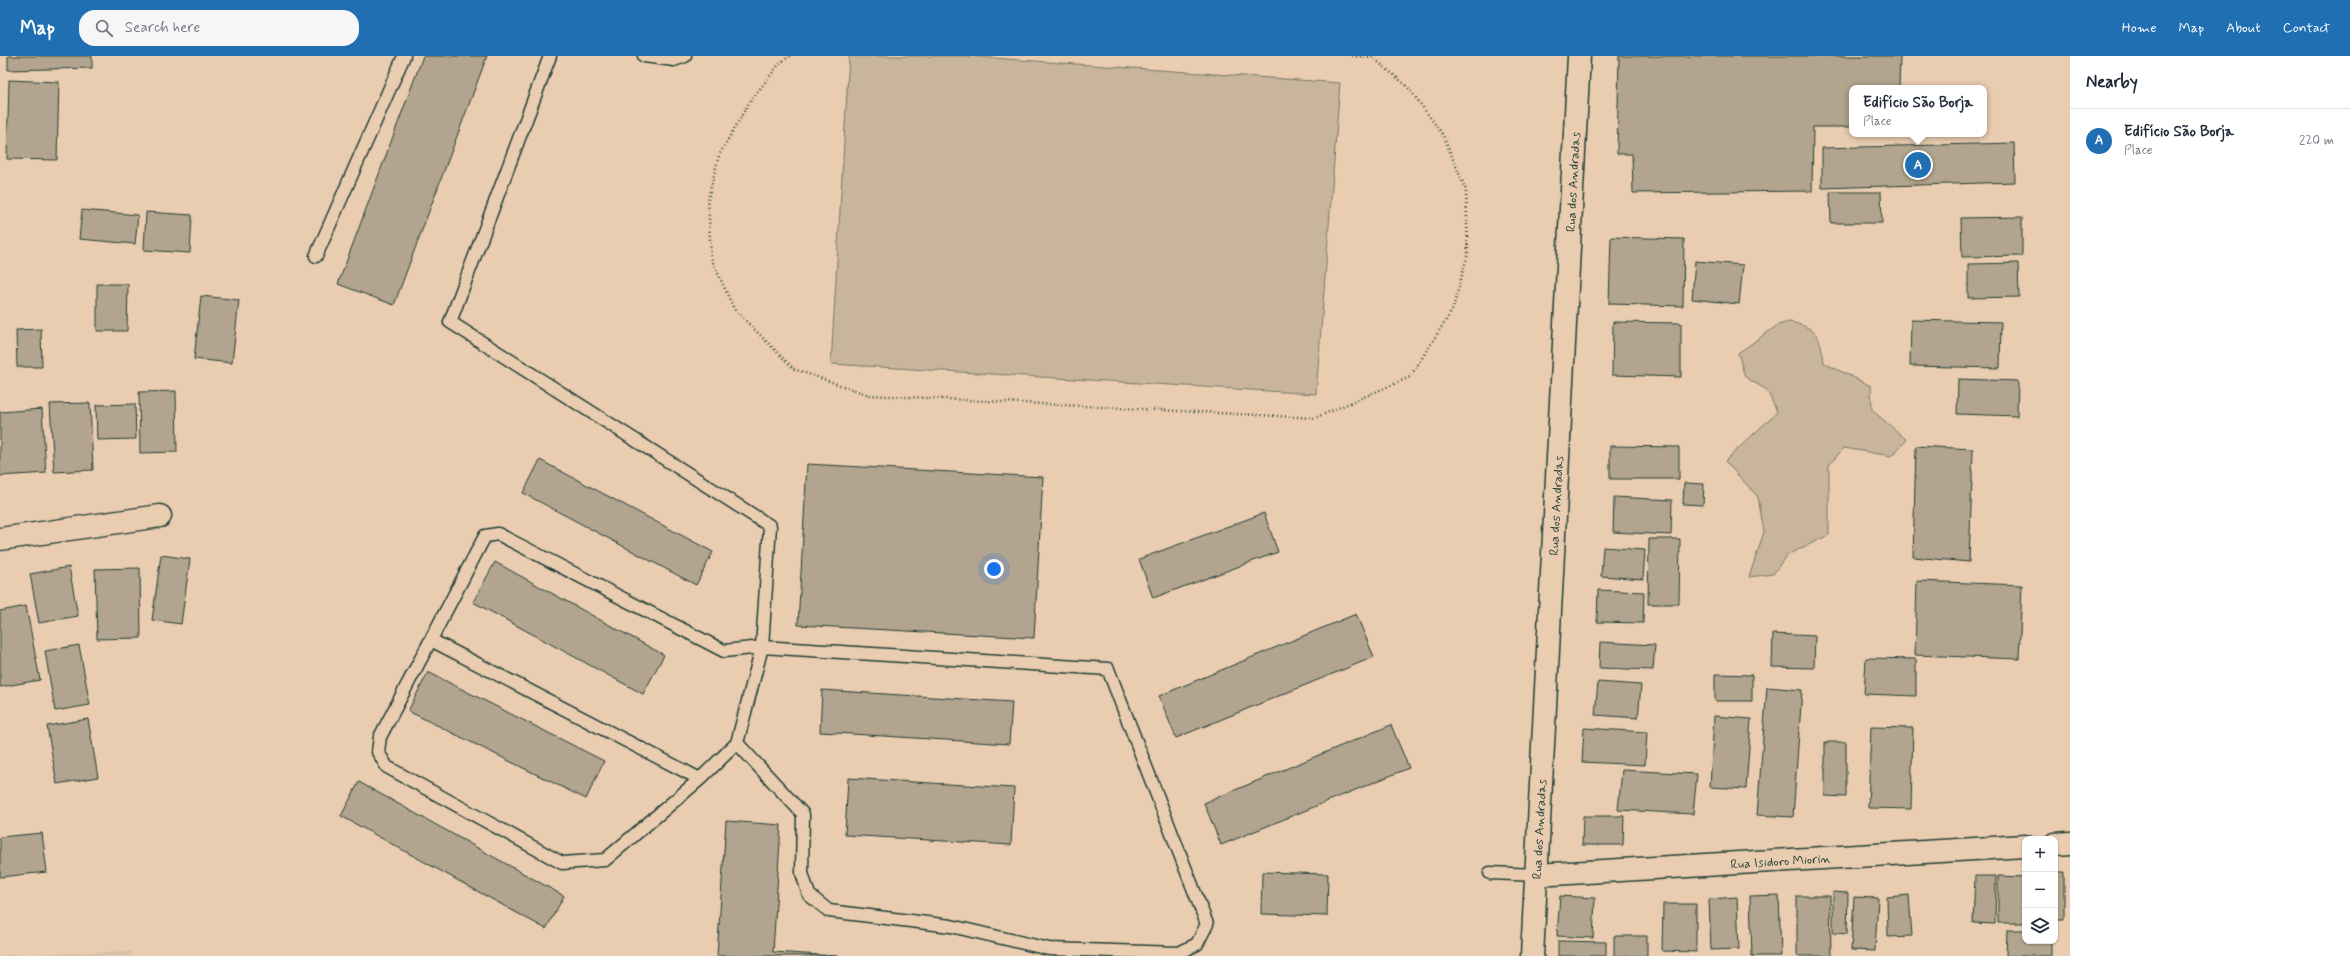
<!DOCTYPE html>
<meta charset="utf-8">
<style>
body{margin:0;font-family:Mynerve,sans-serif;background:#f6f6f7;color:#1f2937}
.controls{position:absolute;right:12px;bottom:12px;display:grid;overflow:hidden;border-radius:8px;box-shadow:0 1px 3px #0004}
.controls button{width:36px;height:36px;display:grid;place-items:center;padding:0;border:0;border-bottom:1px solid #e0e1e3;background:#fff;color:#1f2937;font:20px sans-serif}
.you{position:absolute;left:994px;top:513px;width:14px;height:14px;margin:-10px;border:3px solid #fff;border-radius:50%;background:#1a73e8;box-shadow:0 0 0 6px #1a73e833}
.badge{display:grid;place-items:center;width:26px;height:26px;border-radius:50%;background:#1f6fb2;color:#fff;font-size:13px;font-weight:700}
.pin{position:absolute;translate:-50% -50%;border:2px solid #fff;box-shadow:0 1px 4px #0006}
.popup{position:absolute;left:1849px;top:29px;width:138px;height:52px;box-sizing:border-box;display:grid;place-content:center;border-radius:8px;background:#fff;filter:drop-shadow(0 1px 3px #0005);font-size:13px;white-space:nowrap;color:#747a83}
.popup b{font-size:15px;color:#1f2937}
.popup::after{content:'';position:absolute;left:50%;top:100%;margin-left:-8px;border:8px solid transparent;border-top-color:#fff}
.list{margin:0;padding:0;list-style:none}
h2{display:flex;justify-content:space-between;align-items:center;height:52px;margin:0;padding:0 16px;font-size:17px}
h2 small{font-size:13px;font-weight:400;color:#747a83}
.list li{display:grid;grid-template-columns:26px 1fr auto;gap:12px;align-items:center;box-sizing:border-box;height:64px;padding:0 16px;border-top:1px solid #e0e1e3}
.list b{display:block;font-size:15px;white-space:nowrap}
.list p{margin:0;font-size:13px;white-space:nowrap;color:#747a83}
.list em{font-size:13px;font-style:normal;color:#747a83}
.icon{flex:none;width:22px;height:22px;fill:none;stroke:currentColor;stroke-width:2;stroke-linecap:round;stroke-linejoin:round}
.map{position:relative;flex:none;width:2070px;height:900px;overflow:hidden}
header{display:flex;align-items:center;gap:24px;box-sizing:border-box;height:56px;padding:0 20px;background:#1f6fb2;color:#fff}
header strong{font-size:19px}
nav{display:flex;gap:22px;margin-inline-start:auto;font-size:14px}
.search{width:280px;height:36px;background:#f6f6f7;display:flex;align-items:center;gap:10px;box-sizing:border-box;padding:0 14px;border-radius:16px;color:#747a83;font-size:15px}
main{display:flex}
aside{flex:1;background:#fff}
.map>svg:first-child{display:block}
</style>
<header>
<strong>Map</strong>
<div class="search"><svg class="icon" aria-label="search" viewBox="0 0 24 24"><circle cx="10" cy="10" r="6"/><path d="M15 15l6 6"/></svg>Search here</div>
<nav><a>Home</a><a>Map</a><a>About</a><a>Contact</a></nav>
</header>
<main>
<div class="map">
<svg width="2070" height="900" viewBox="0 0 2070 900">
<rect width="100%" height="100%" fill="#eacdb1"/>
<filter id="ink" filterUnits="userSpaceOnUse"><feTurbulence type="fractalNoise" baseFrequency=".025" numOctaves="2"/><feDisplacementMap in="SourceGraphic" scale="8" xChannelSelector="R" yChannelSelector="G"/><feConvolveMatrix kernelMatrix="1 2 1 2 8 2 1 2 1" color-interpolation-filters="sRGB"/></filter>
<g filter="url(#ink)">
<!-- built -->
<path fill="#d9c1a6" d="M132 895 131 900H0V899Z"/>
<!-- green -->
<path fill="#c9b59c" stroke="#747968" d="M849 0H965L1340 27 1316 338 831 308Z
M1789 266C1817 271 1821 281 1824 307L1871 330 1872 354 1907 384 1891 400 1844 392 1829 409V479L1787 499 1773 518 1749 521 1764 476 1758 441 1725 405 1777 356 1767 334 1745 321 1738 297 1778 269Z"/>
<!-- building -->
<path fill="#b2a48e" stroke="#1f3d34" d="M8 0H92V12L8 14Z
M423 0H487L394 249 338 228Z
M1619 0H1900L1899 32H1852V71H1813L1812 135 1633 137 1632 98H1617Z
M9 24 59 26 57 104 7 103Z
M2014 87 2015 126 1822 132V92Z
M1830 136H1881L1882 167H1831Z
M82 154 138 159 135 188 79 183Z
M146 156 192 159 190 197 144 194Z
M2022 161V200L1962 201 1961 162Z
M1611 181 1684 183 1683 250 1609 248Z
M1695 205 1743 209 1739 248 1692 243Z
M2018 207 2019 241 1968 242V208Z
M97 228H128L127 275H97Z
M201 240 239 244 232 307 194 303Z
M1911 264 2001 266 2000 312 1910 310Z
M1613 266 1681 267V321L1612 319Z
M41 273 42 311H17L16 274Z
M1958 323 2018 325 2017 360 1957 358Z
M176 335 177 396 140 397 139 336Z
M90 347 93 414 54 416 50 348Z
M135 348 136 383 97 384 96 349Z
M42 353 46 417 0 420V356Z
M1610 390 1679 391V423H1610Z
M1916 390 1973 393 1969 506 1913 501Z
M540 404 713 496 696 529 523 437Z
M807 408 1043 421 1034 582 798 569Z
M1684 427 1704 428 1703 449 1683 448Z
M1614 441 1672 444 1671 479 1613 476Z
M1264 457 1278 496 1153 542 1139 503Z
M1649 483H1680L1679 548H1648Z
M1603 491 1645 494 1643 523 1601 520Z
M161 499 190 503 181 568 152 564Z
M495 506 664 599 643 638 473 546Z
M69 511 78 560 39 567 30 518Z
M140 512 141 582 97 583 95 513Z
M1917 525 2022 529 2019 603 1915 599Z
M1598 534 1644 536 1643 567 1597 566Z
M26 550 40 624 0 631V555Z
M1356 558 1374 601 1176 682 1159 640Z
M1773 578 1815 580 1814 612 1772 611Z
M1600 586 1655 589 1653 614 1599 612Z
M79 589 90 649 55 655 45 595Z
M1866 602 1916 603V640L1864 638Z
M428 616 604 705 586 743 408 655Z
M1715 618 1752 619V645H1715Z
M1598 626 1641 629 1638 662 1595 659Z
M1767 631 1802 634 1793 761 1757 759Z
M822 634 1012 646 1009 688 820 676Z
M1714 660 1751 663 1746 733 1710 731Z
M88 663 98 721 57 728 47 670Z
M1391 669 1409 712 1221 789 1204 747Z
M1871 671 1913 672 1911 753 1868 752Z
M1584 672 1647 676 1645 709 1582 706Z
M1825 686H1846V741L1825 740Z
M1622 714 1697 718 1693 758 1618 754Z
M848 722 1014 732 1011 789 845 779Z
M359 726 564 840 546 873 341 760Z
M1583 760H1624L1623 789H1582Z
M726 765 781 769 773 896 837 900H717Z
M42 777 47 816 0 821V781Z
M1262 816 1328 818 1327 860 1261 858Z
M2055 816H2064V863H2055Z
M1975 820H1996L1995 868 1973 867Z
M1998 820 2025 821 2024 867H1998Z
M1833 836 1848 837 1847 878 1833 877Z
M1779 839 1781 900H1752L1750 840Z
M1909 839 1912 880 1888 881 1887 841Z
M1560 840 1595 842 1593 882 1557 880Z
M1797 840H1830L1831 900H1797Z
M1737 841 1739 893 1711 894 1709 843Z
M1854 841 1878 842 1875 895 1851 894Z
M1663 848H1696V896L1662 895Z
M2007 874H2025V885H2051V900H2006Z
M1614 880H1647V900H1614Z
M1558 885 1606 886V900H1558Z"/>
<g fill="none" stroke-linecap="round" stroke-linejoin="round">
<!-- lane casing -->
<g stroke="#1f3d34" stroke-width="15">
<path id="lane" d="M550 0 450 266 770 470 762 591 737 687 700 723 605 804 562 807 387 711 378 696 380 681 485 480 498 478 724 595 762 591 1108 613 1207 868 1197 888 1179 897 1049 893 951 870 829 855 809 839 802 817 803 758 737 687
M644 0 674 4 685 0
M316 200 404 0
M431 584 700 723
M1490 817 1536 819"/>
</g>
<!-- street casing -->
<g stroke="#1f3d34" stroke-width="25">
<g id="street">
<path d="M0 483 160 460"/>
<path d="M2055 788 2070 787"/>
<path id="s1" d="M1536 819 2025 790"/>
<path id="s2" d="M1532 900 1579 0"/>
</g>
</g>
<!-- path -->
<path stroke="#1f3d34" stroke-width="2.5" stroke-dasharray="1 3" stroke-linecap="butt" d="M790 0 780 7 749 47 719 99 708 143 711 202 734 253 794 313 869 339 1315 362 1410 321 1453 253 1468 197 1466 134 1443 79 1407 30 1372 1 1352 0"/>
<!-- lane -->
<use href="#lane" stroke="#eacdb1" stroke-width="12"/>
<!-- street -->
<use href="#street" stroke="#eacdb1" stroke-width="22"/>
</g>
</g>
<g text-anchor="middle" stroke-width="3" stroke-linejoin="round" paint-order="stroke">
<!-- street labels -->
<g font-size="13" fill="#1f3d34" stroke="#eacdb1">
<text dy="5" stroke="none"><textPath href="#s2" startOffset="775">Rua dos Andradas</textPath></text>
<text dy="5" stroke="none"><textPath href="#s2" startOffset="451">Rua dos Andradas</textPath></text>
<text dy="5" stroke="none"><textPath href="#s2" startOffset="127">Rua dos Andradas</textPath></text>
<text dy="5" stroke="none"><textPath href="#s1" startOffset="245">Rua Isidoro Miorin</textPath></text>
</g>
</g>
</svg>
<div class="controls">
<button>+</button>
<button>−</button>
<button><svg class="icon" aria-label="layers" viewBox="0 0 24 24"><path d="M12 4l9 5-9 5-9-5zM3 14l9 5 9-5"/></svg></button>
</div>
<div class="you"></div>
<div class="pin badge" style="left:1918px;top:109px">A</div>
<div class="popup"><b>Edifício São Borja</b>Place</div>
</div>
<aside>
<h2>Nearby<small></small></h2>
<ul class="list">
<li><span class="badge">A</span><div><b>Edifício São Borja</b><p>Place</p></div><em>220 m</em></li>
</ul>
</aside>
</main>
